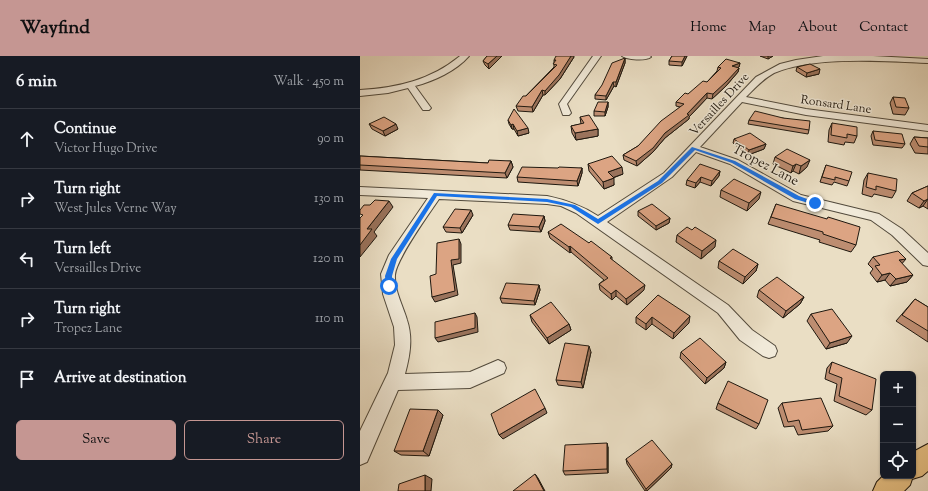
<!DOCTYPE html>
<meta charset="utf-8">
<style>
body{margin:0;font-family:"Sorts Mill Goudy",serif;background:#20242c;color:#f1f3f6}
.controls{position:absolute;right:12px;bottom:12px;display:grid;overflow:hidden;border-radius:6px;box-shadow:0 1px 3px #0004}
.controls button{width:36px;height:36px;display:grid;place-items:center;padding:0;border:0;border-bottom:1px solid #363941;background:#171b24;color:#f1f3f6;font:20px sans-serif}
.stop{position:absolute;width:12px;height:12px;margin:-9px;border:3px solid #1a73e8;border-radius:50%;background:#fff}
.stop.end{background:#1a73e8;border-color:#fff;box-shadow:0 1px 4px #0008}
.list{margin:0;padding:0;list-style:none}
h2{display:flex;justify-content:space-between;align-items:center;height:52px;margin:0;padding:0 16px;font-size:17px}
h2 small{font-size:13px;font-weight:400;color:#9ea1a6}
.list li{display:grid;grid-template-columns:26px 1fr auto;gap:12px;align-items:center;box-sizing:border-box;height:60px;padding:0 16px;border-top:1px solid #363941}
.list b{display:block;font-size:15px;white-space:nowrap}
.list p{margin:0;font-size:13px;white-space:nowrap;color:#9ea1a6}
.list em{font-size:13px;font-style:normal;color:#9ea1a6}
.actions{display:flex;gap:8px;padding:12px 16px}
.actions a{flex:1;padding:9px 0;border:1px solid #c59692;border-radius:6px;text-align:center;font-size:14px;color:#c59692}
.actions .main{background:#c59692;color:#111}
.icon{flex:none;width:22px;height:22px;fill:none;stroke:currentColor;stroke-width:2;stroke-linecap:round;stroke-linejoin:round}
.map{position:relative;flex:none;width:568px;height:435px;overflow:hidden}
header{display:flex;align-items:center;gap:24px;box-sizing:border-box;height:56px;padding:0 20px;background:#c59692;color:#111}
header strong{font-size:19px}
nav{display:flex;gap:22px;margin-inline-start:auto;font-size:14px}
main{display:flex}
aside{flex:1;background:#171b24}
.map>svg:first-child{display:block}
</style>
<header>
<strong>Wayfind</strong>
<nav><a>Home</a><a>Map</a><a>About</a><a>Contact</a></nav>
</header>
<main>
<aside>
<h2>6 min<small>Walk · 450 m</small></h2>
<ul class="list">
<li><svg class="icon" aria-label="ahead" viewBox="0 0 24 24"><path d="M12 20V5M6 11l6-6 6 6"/></svg><div><b>Continue</b><p>Victor Hugo Drive</p></div><em>90 m</em></li>
<li><svg class="icon" aria-label="right" viewBox="0 0 24 24"><path d="M7 20v-9h11M14 6l5 5-5 5"/></svg><div><b>Turn right</b><p>West Jules Verne Way</p></div><em>130 m</em></li>
<li><svg class="icon" aria-label="left" viewBox="0 0 24 24"><path d="M17 20v-9H6M10 6l-5 5 5 5"/></svg><div><b>Turn left</b><p>Versailles Drive</p></div><em>120 m</em></li>
<li><svg class="icon" aria-label="right" viewBox="0 0 24 24"><path d="M7 20v-9h11M14 6l5 5-5 5"/></svg><div><b>Turn right</b><p>Tropez Lane</p></div><em>110 m</em></li>
<li><svg class="icon" aria-label="arrive" viewBox="0 0 24 24"><path d="M6 21V4h12l-3 4 3 4H6"/></svg><div><b>Arrive at destination</b></div></li>
</ul>
<div class="actions"><a class="main">Save</a><a>Share</a></div>
</aside>
<div class="map">
<svg width="568" height="435" viewBox="0 0 568 435">
<rect width="100%" height="100%" fill="#eadec4"/>
<filter id="stains"><feTurbulence type="fractalNoise" baseFrequency=".005" numOctaves="4"/><feColorMatrix values="0 0 0 0 .2 0 0 0 0 .09 0 0 0 0 .02 0 0 0 .5 -.17"/></filter>
<radialGradient id="worn" r=".72"><stop offset=".6" stop-color="#630" stop-opacity="0"/><stop offset="1" stop-color="#630" stop-opacity=".3"/></radialGradient>
<g fill="none" stroke-linecap="round" stroke-linejoin="round">
<!-- minor casing -->
<g stroke="#524a3c" stroke-width="2">
<path id="minor" d="M100 0H109C96 15 74 25 55 30L71 52 69 54H63L48 32 28 37 0 40V34C37 32 71 24 100 0Z
M233 0H241L207 48 211 57 209 59H203L199 48Z
M262 0H290L291 1C286 5 267 4 262 0Z
M463 0H513L568 3V7C523 5 454 0 414 17 403 23 395 32 386 41L446 53 568 69V75L446 59 382 46 340 91 378 104 441 139 519 158 542 173 568 197V210L563 209 532 179 511 164 433 145 370 108 336 96 312 121 247 166 368 249 392 274 415 290 417 295 415 300 409 302 403 300 380 284 358 257 216 157 201 150 187 148 79 143C69 158 36 203 35 219 34 234 43 250 47 264 53 282 50 299 45 318L110 316 138 304 144 307 146 312 144 317 110 332 38 334 7 406 0 409V375L28 317 35 289 34 271 23 238 21 218 29 199 68 142 0 139V131L187 140C206 144 221 149 238 160L304 117 396 21 420 8 436 4Z"/>
</g>
<!-- major casing -->
<g stroke="#1f180f" stroke-width="2">
<path id="major" d="M568 388V415L562 420 552 423 550 429 544 435H513L517 426 523 420H553V396Z"/>
</g>
<!-- minor -->
<use href="#minor" fill="#f1ead9" fill-rule="evenodd"/>
<!-- major -->
<use href="#major" fill="#e5bf82" fill-rule="evenodd"/>
</g>
<!-- wall -->
<path fill="#bd8d71" stroke="#1f180f" d="M127 0H142L129 13 125 9 123 5Z
M312 0H327L322 10 309 9V5Z
M400 0H413L408 3Z
M214 1 200 23 185 39H183L173 56 158 55 156 50 194 11V4Z
M265 2V7L256 31 254 30 246 44 235 43V39Z
M380 7 379 11 377 12H379L378 16 366 30 352 43 347 42 329 61V63L305 82 293 96 277 110 264 104 263 99 278 90 320 51 316 50V46L347 26 357 15 358 11Z
M437 11 459 18 446 21 436 15Z
M533 41 549 52 545 59 533 58 530 47Z
M248 46V51L245 60H234V55Z
M220 61 238 73V80L216 84 212 77 211 70 221 68Z
M423 62 449 74 448 78 388 68 389 64Z
M148 64 169 77 158 80 154 73H152L149 68Z
M472 67 497 80 494 87 485 86 484 89 468 86 469 74Z
M9 68 38 73 25 80 12 73Z
M513 75 545 88 542 92 513 89 511 80Z
M554 81 568 82V98L555 97 550 88Z
M374 83 406 88 404 93 388 99 373 87Z
M0 100 128 107 151 105 153 111 147 122 0 114Z
M415 101 447 111 439 118 433 115 431 117 413 108Z
M228 108 263 118 253 122 254 129 244 133 229 115Z
M466 109 489 125 487 130 474 126 472 129 460 126Z
M222 112V117L218 130 158 126 157 121Z
M360 115 359 120 351 130 340 126 335 132 326 129 327 124Z
M508 117 536 135 532 142 514 138 512 141 502 138 504 124Z
M568 130V153L563 150 559 152 547 145 552 137Z
M361 134 399 143 387 155 360 141Z
M416 148 496 189 491 196 459 186 460 184 408 168Z
M278 155 310 162 309 167 296 174 278 160Z
M113 159 102 177 86 176 83 171Z
M184 160 185 165 181 176 150 174 148 169Z
M188 176 229 187 252 201V204L284 234 267 249 256 240 252 244 240 234 239 228 244 224 211 196 210 197 190 182Z
M317 179 355 191 341 203 316 186Z
M513 201 542 208 553 219 547 226 530 230 525 224 517 226 510 217 513 213 508 208Z
M359 205 398 208 396 215 383 228 358 212Z
M179 229 180 234 175 249 142 247 140 242Z
M399 234 444 241 440 248 423 262 397 241Z
M298 239 329 267 313 283 292 268 286 274 276 267V261Z
M555 243 568 251V286L536 265Z
M451 258 487 287 466 293 447 265Z
M170 259 209 268 211 274 189 288 172 266Z
M231 296 223 332 198 329 196 324Z
M321 296 366 306 364 312 345 328 320 302Z
M472 306 512 354 506 359 474 345 477 328 465 323 467 312Z
M358 347 399 368 396 373 356 353Z
M422 347 473 370 468 375 438 379 434 370 424 371 418 352Z
M78 354 83 359 69 400 41 399 34 395Z
M248 391V417L205 419 203 415Z
M266 403 312 408 311 412 287 435H285L267 408Z"/>
<!-- shaded-wall -->
<path fill="#9a735c" stroke="#1f180f" d="M137 0H142L129 13 128 8Z
M211 0H214V1L200 23 185 39V35Z
M325 0H327L322 10V6Z
M408 0H413L408 3Z
M265 2V7L256 31V26Z
M380 7 379 11 371 15 372 10Z
M379 12 378 16 366 30 352 43 353 38Z
M460 13 459 18 446 21 447 17Z
M253 26 254 30 246 44V40Z
M182 34 183 39 173 56 172 51Z
M347 37V42L329 61V63L305 82 293 96 277 110 276 105 305 77 327 58Z
M248 46V51L245 60V56Z
M36 68 38 73 25 80 23 75Z
M153 68 154 73H152L151 69Z
M168 72 169 77 158 80 157 75Z
M238 73V80L216 84 215 77Z
M406 88 404 93 388 99 389 94Z
M450 104 447 111 439 118 441 110Z
M151 105 153 111 147 122 145 117Z
M436 108 433 115 431 117 433 110Z
M262 111 263 118 249 123 248 116Z
M222 112V117L218 130 217 125Z
M360 115 359 120 351 130 352 125Z
M341 121 340 126 335 132 336 127Z
M254 122V129L244 133 243 126Z
M401 136 399 143 387 155 389 147Z
M568 143 563 150 559 152 564 145Z
M29 145 33 151 14 176 17 180 0 201V189L7 173Z
M111 154 113 159 102 177 100 172Z
M184 160 185 165 181 176 179 171Z
M310 162 309 167 296 174V170Z
M99 183 101 188V207L93 209 98 239 75 246 72 241 91 204Z
M356 184 355 191 341 203 342 195Z
M210 190 211 196 210 197 209 191Z
M546 203 540 210 539 204Z
M398 208 396 215 383 228 385 221Z
M530 217 525 224 517 226 522 219Z
M553 219 547 226 530 230 536 223Z
M179 229 180 234 175 249 174 245Z
M285 229 284 234 267 249 266 243Z
M256 234V240L252 244 251 238Z
M444 241 440 248 423 262 426 255Z
M115 257 117 261 118 276 78 286 75 282Z
M330 260 329 267 313 283 314 277Z
M292 261V268L286 274V268Z
M209 268 211 274 189 288 187 282Z
M492 280 487 287 466 293 470 287Z
M229 290 231 296 223 332 221 326Z
M366 306 364 312 345 328 347 322Z
M185 352 187 357 143 383 139 379Z
M78 354 83 359 69 400 63 395Z
M247 387 248 391V417L247 413Z
M312 408 311 412 287 435H286V433Z
M175 418 178 422 185 435H184Z
M65 419 72 423 71 435H65Z"/>
<!-- building -->
<path fill="#dca483" stroke="#1f180f" d="M127 0H137L128 8 123 5Z
M196 0H211L199 19 185 35 182 34 172 51 156 50 163 40H166L197 9 193 8 196 4H194Z
M312 0H325L322 6 309 5Z
M265 2 256 26H253L246 40 235 39 242 29 252 7Z
M366 3 380 7 372 10 379 12 367 25 353 38 347 37 327 58 329 59 305 77 293 92 276 105 263 99 278 90 301 65 324 48 316 46 325 37 328 38 343 25 347 26 361 12 358 11Z
M450 8 460 13 447 17 437 11Z
M533 41 545 42 549 52 536 51Z
M238 46H248L245 56 234 55Z
M154 53 168 72 157 75 153 68 151 69 148 64Z
M395 55 423 62 450 65 449 74 389 64Z
M229 59 238 73 215 77 211 70 224 67 220 61Z
M24 61 36 68 23 75 9 68Z
M472 67 497 71V80L487 78V82L471 79Z
M513 75 542 78 545 88 515 84Z
M390 77 406 88 389 94 374 83Z
M554 81 568 82V91L559 90Z
M427 93 450 104 441 110 436 108 433 110 415 101Z
M0 100 128 107 129 104 151 105 145 117 0 109Z
M252 100 262 111 248 116 254 122 243 126 228 108Z
M340 108 360 115 352 125 341 121 336 127 327 124Z
M466 109 492 116 489 125 475 121V124L462 121Z
M162 111 198 112 199 111 222 112 217 125 157 121Z
M508 117 537 123 536 135 516 130V134L506 131Z
M374 123 401 136 389 147 361 134Z
M568 130V143L564 145 552 137Z
M15 144 29 145 7 173H12L0 189V162L3 159 0 158V154L4 149H10Z
M292 148 310 162 296 170 278 155Z
M416 148 467 163 468 161 500 171 496 189 463 178V176L411 161Z
M95 153 111 154 100 172 83 171Z
M153 158 184 160 179 171 148 169Z
M201 168 229 187 231 185 252 201 250 202 285 229 266 243 256 234 251 238 239 228 248 222 210 190 209 191 188 176Z
M327 171 332 174 335 171 356 184 342 195 317 179Z
M99 183V203L91 204 95 235 72 241 70 220 76 218 77 187Z
M373 193 398 208 385 221 359 205Z
M538 195 546 203 539 204 553 219 536 223 530 217 522 219 515 210 520 209 513 201Z
M417 221 444 241 426 255 399 234Z
M146 227 179 229 174 245 140 242Z
M298 239 330 260 314 277 292 261 286 268 276 261Z
M555 243 568 251V275L542 259Z
M191 246 209 268 187 282 170 259Z
M472 253 492 280 470 287 451 258Z
M115 257V272L75 282V266Z
M340 282 366 306 347 322 321 296Z
M205 287 229 290 221 326 196 324Z
M472 306 516 323 512 354 479 340 482 322 469 317Z
M368 325 408 344 399 368 358 347Z
M175 333 185 352 139 379 131 358Z
M461 342 473 370 442 374 439 364 428 366 422 347Z
M50 353 78 354 63 395H34Z
M292 384 312 408 286 433 266 403Z
M247 387V413L203 415 205 389Z
M175 418 184 435H153Z
M65 419V435H38L39 428Z"/>
<!-- route -->
<path fill="#1a73e8" d="M332 91 375 105 439 140 458 147 455 149 435 143 372 107 335 94 302 127 238 168 211 151 187 146 77 140 37 203 32 220V232L29 233 26 230 25 220 31 203 74 137 187 143 215 149 238 163 298 125Z"/>
<g text-anchor="middle" stroke-width="3" stroke-linejoin="round" paint-order="stroke">
<!-- far-street labels -->
<g font-size="12" fill="#1f180f" stroke="#f1ead9">
<text transform="translate(359 48) rotate(-47)" y="4">Versailles Drive</text>
<text transform="translate(476 48) rotate(8)" y="4">Ronsard Lane</text>
</g>
<!-- street labels -->
<g font-size="14" fill="#1f180f" stroke="#f1ead9">
<text transform="translate(406 108) rotate(28)" y="5">Tropez Lane</text>
</g>
</g>
<rect width="100%" height="100%" filter="url(#stains)"/>
<rect width="100%" height="100%" fill="url(#worn)"/>
</svg>
<div class="controls">
<button>+</button>
<button>−</button>
<button><svg class="icon" aria-label="locate" viewBox="0 0 24 24"><circle cx="12" cy="12" r="6"/><path d="M12 2v4M12 18v4M2 12h4M18 12h4"/></svg></button>
</div>
<div class="stop" style="left:29px;top:230px"></div>
<div class="stop end" style="left:455px;top:147px"></div>
</div>
</main>
